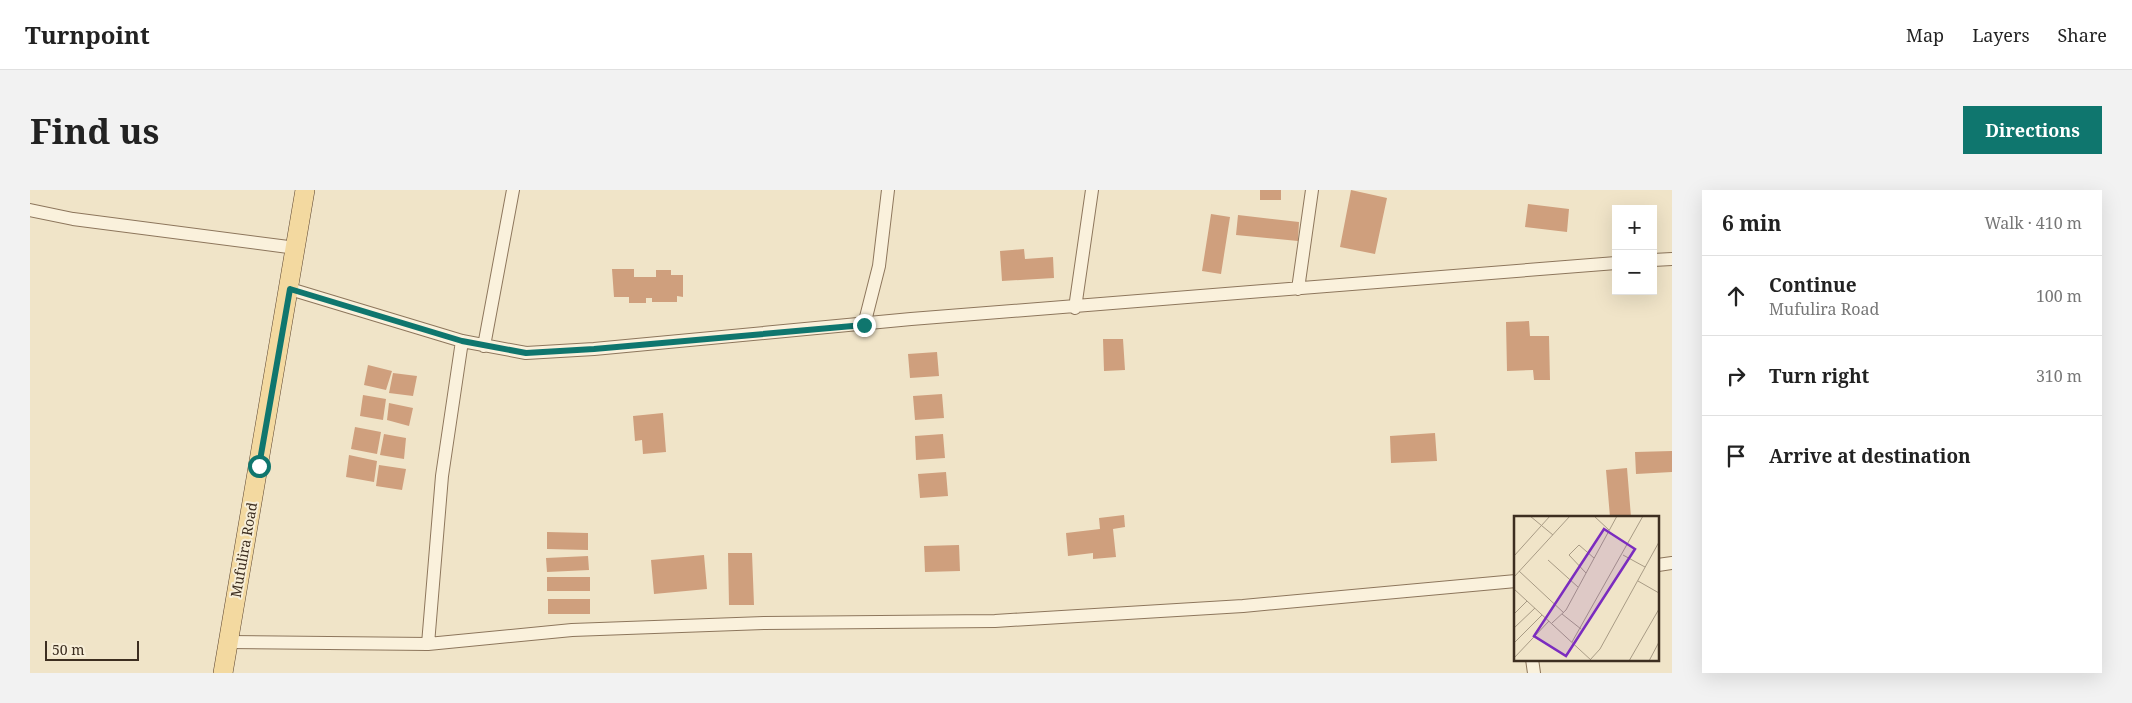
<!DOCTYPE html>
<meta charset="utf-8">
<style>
body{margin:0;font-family:"Noto Serif",serif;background:#f2f2f2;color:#222}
.controls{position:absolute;right:15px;top:15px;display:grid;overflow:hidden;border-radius:0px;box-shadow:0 5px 20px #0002}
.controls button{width:45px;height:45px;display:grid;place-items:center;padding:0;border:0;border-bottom:1px solid #e0e0e0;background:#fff;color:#222;font:25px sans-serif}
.scale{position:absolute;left:15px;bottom:12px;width:94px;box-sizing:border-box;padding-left:5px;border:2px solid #3d2e20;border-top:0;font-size:14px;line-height:18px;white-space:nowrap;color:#3d2e20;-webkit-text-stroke:4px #f7eed8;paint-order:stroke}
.stop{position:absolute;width:15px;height:15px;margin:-11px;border:4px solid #0f766e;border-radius:50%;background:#fff}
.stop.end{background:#0f766e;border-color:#fff;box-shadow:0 1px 5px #0008}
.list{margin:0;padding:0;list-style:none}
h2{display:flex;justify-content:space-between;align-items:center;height:65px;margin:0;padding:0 20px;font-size:21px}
h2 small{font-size:16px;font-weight:400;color:#767676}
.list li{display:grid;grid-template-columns:32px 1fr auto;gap:15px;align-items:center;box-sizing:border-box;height:80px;padding:0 20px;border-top:1px solid #e0e0e0}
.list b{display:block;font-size:19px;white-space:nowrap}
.list p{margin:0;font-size:16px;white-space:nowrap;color:#767676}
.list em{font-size:16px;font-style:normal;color:#767676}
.icon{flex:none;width:28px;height:28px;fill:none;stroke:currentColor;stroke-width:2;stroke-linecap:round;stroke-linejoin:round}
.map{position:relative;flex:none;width:1642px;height:483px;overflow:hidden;border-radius:0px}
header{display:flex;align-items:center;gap:30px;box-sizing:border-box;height:70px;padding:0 25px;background:#fff;border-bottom:1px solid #e0e0e0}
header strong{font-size:24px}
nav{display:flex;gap:28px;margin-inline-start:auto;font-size:18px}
.intro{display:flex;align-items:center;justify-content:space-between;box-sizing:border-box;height:120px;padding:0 30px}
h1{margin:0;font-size:35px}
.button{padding:12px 22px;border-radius:0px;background:#0f766e;color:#fff;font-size:18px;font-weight:700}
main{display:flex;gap:30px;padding:0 30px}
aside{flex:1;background:#fff;border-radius:0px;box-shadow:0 5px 20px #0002}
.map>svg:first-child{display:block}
</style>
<header>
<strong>Turnpoint</strong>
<nav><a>Map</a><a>Layers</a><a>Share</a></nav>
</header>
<div class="intro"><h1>Find us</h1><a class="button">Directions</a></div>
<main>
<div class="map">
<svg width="1642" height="483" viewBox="0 0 1642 483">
<rect width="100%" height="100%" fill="#f0e4c8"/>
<!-- building -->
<path fill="#cf9f7d" d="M1230 0H1251V10H1230Z
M1321 0 1357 8 1345 64 1310 57Z
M1498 14 1539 19 1537 42 1495 37Z
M1181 24 1200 27 1191 84 1172 81Z
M1208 25 1269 32 1268 51 1206 45Z
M994 59 995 69 1023 67 1024 88 972 91 970 61Z
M582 79H604V87H626V80H641V85H653V107L647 106V112H622V108H616V113H599V107H584Z
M1499 131 1500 146H1519L1520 190H1504L1503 180 1477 181 1476 132Z
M1073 149H1093L1095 180 1074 181Z
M907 162 909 186 880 188 878 164Z
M338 175 362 181 356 200 334 195Z
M363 183 387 186 383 206 359 203Z
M912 204 914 228 885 230 883 206Z
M333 205 356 209 353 230 330 226Z
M359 213 383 218 379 236 357 230Z
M633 223 636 262 613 264 612 250 605 251 603 226Z
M325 237 351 242 347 264 321 259Z
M1405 243 1407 271 1361 273 1360 246Z
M354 244 376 248 374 269 350 265Z
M913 244 915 268 886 270 885 246Z
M1642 261V282L1606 284 1605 262Z
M319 265 347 271 344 292 316 287Z
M349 275 376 279 372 300 346 296Z
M1597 278 1601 327H1580L1576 280Z
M916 282 918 306 890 308 888 284Z
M1094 325 1095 337 1083 339 1086 367 1063 369V363L1038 366 1036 343 1070 339 1069 328Z
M517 342 558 343V360L517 359Z
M929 355 930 381 895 382 894 356Z
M698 363H722L724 415H699Z
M674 365 677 399 624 404 621 370Z
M558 366 559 380 517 382 516 368Z
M517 387H560V401H517Z
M518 409H560V424H518Z"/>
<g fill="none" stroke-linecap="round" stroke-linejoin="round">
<!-- street casing -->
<g stroke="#8d765c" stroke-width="14">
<path id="street" d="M0 20 43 29 266 58
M1623 70 1642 69
M260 99 432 151 496 163 564 159 881 129 1586 73
M1268 99 1282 0
M1045 118 1062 0
M834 135 849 76 858 0
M454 156 483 0
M1628 375 1642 373
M198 452 398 454 542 440 734 433 965 431 1213 416 1486 391
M398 454 412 286 432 151
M1502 469 1504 483"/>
</g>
<!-- primary casing -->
<g stroke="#5b4430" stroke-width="20">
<path id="primary" d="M193 483 275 0"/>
</g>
<!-- street -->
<use href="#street" stroke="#faf1dc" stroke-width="12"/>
<!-- primary -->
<use href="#primary" stroke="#f3d9a0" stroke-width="19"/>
</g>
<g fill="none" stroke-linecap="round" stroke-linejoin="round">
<!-- route -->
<path stroke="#0f766e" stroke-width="6" d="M229 276 260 99 432 151 496 163 564 159 834 135"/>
</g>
<g text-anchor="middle" stroke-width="4" stroke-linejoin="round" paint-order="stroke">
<!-- street labels -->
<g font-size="14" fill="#3d2e20" stroke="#f7eed8">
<text transform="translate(214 360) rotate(-80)" y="5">Mufulira Road</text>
</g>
</g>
<!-- overview -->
<g transform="translate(1484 326)">
<rect width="145" height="145" fill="#f0e4c8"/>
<path fill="none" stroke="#a89b85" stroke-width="1" d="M16 0 39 19M80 0 95 14M109 39 131 51M0 40 36 0M34 44 64 71M5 55 50 97M72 57 55 39 65 29 80 42M0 61 56 0M124 65 145 77M0 73 78 145M0 98 13 85M48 98 67 113M38 107 52 94 103 0M0 112 21 92M58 126 129 0M0 127 28 99M0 142 35 105M76 144 86 133 145 26M115 145 145 93M135 145 145 126"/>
<path fill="#7b2cbf" fill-opacity="0.15" stroke="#7b2cbf" stroke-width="2.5" d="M90 13 121 33 52 140 20 120Z"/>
<rect width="145" height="145" fill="none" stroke="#3d2e20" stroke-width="2.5"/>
</g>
</svg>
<div class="controls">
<button>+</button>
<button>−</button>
</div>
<div class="scale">50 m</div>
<div class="stop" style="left:229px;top:276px"></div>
<div class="stop end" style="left:834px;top:135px"></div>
</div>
<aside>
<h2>6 min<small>Walk · 410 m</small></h2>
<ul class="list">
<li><svg class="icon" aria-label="ahead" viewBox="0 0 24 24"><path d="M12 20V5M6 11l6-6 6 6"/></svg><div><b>Continue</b><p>Mufulira Road</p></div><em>100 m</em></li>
<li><svg class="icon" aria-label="right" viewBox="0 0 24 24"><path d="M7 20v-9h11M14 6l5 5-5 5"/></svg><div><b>Turn right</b></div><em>310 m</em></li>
<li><svg class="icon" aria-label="arrive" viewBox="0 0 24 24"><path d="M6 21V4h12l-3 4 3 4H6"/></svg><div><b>Arrive at destination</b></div></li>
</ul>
</aside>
</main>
